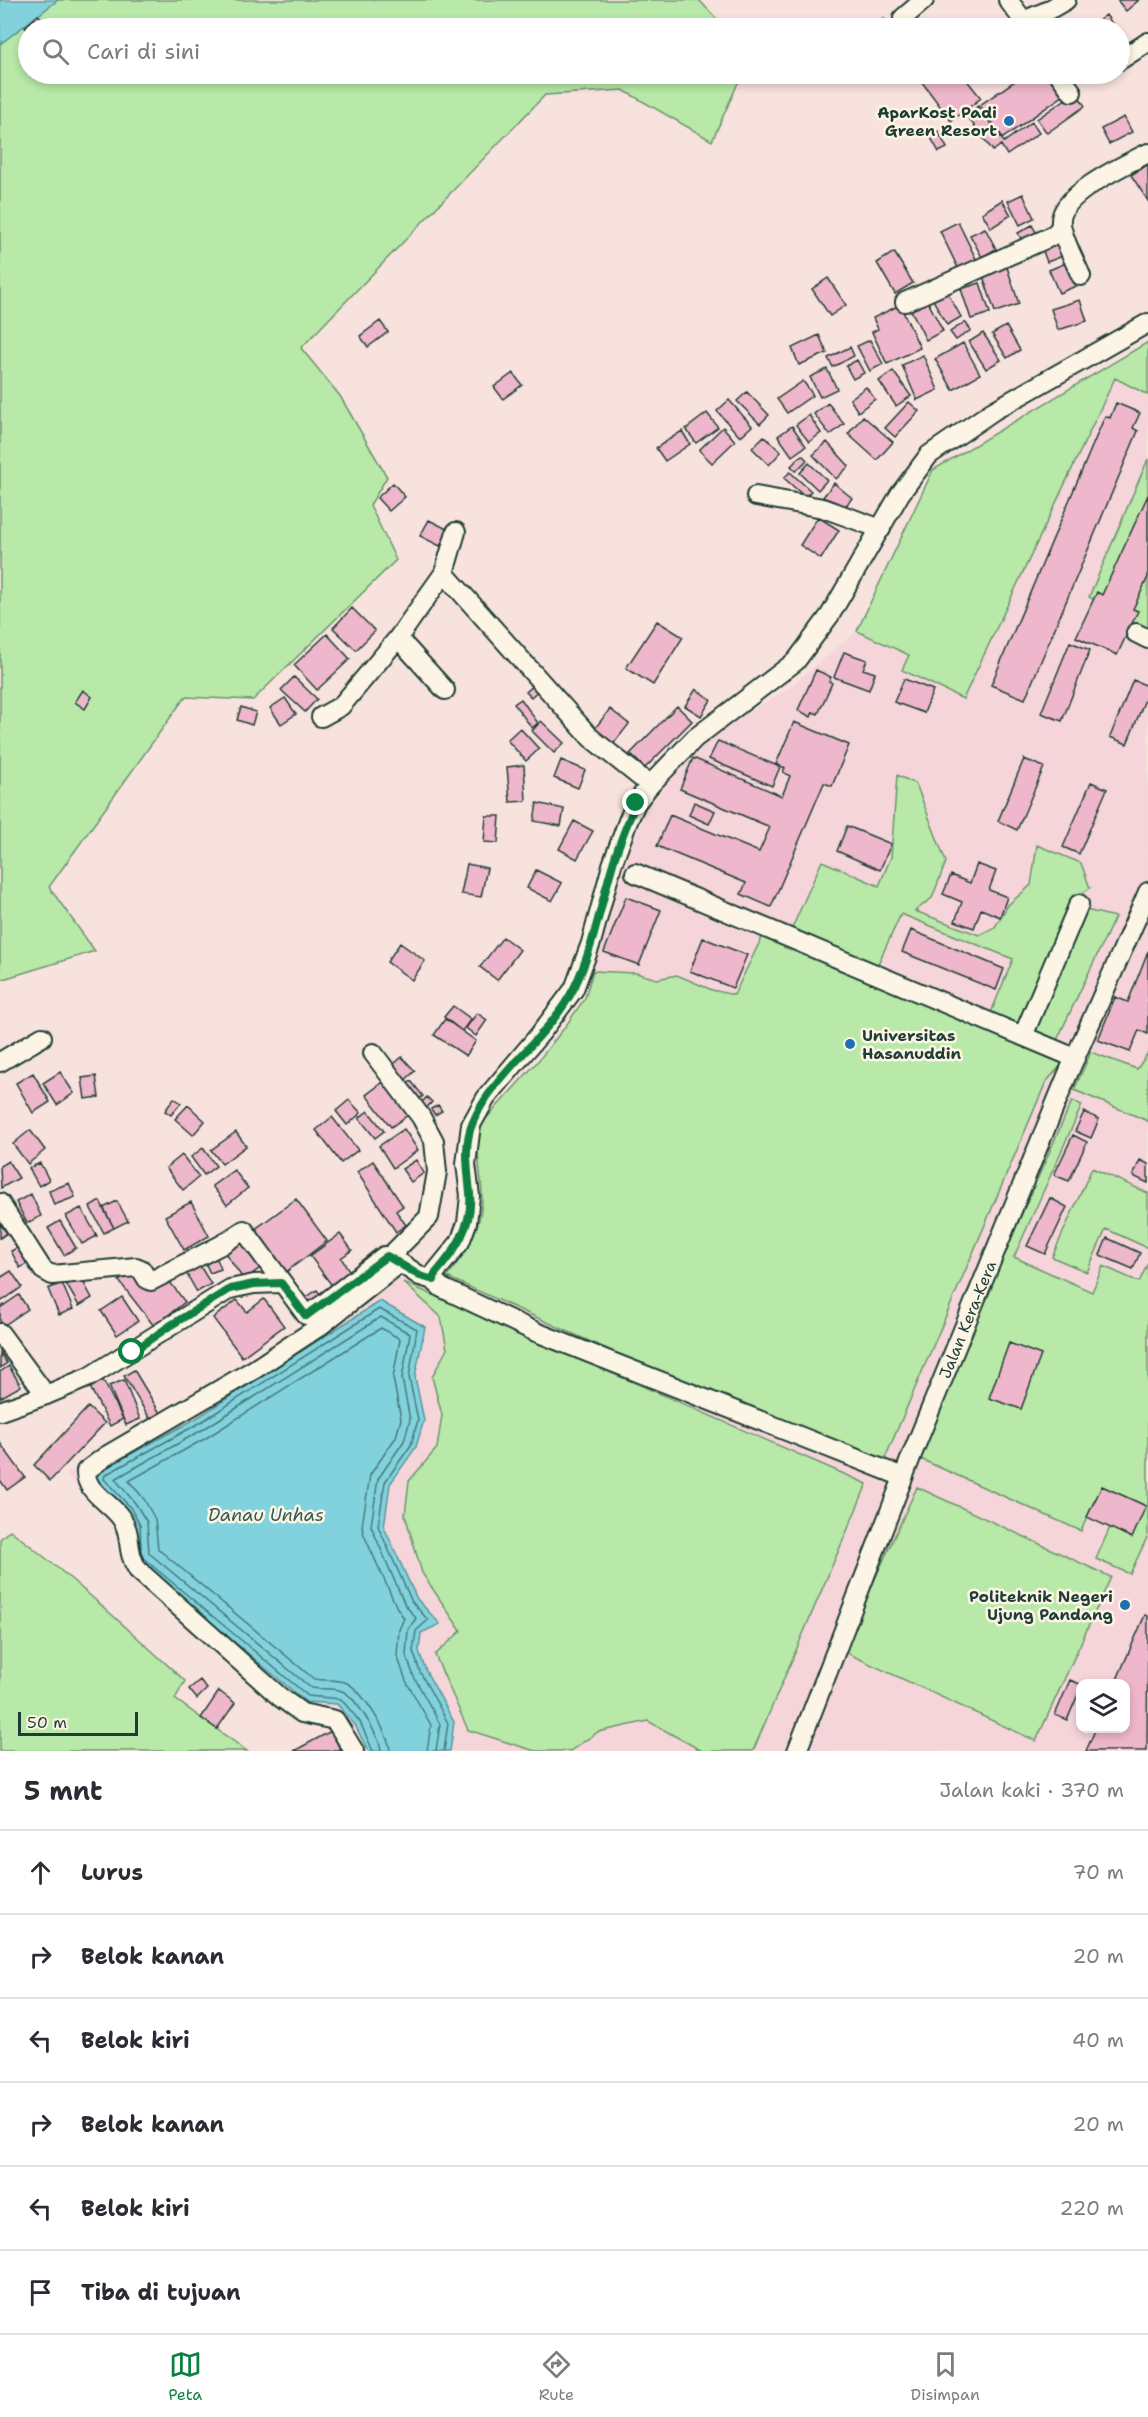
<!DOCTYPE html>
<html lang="id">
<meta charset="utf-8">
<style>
body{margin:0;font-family:"Shantell Sans",sans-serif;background:#f2f2f3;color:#2b2b33}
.controls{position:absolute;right:18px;bottom:18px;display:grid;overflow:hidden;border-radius:12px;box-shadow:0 3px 9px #0003}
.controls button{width:54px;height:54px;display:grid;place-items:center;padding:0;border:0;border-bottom:2px solid #e1e1e2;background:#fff;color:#2b2b33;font:30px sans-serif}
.scale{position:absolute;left:18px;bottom:15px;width:120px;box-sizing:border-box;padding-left:6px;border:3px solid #1f3d34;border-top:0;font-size:16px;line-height:21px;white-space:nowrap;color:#1f3d34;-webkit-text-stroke:4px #fcf5e5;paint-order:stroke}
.stop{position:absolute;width:18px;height:18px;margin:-14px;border:4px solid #0b8043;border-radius:50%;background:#fff}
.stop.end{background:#0b8043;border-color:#fff;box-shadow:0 2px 6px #0008}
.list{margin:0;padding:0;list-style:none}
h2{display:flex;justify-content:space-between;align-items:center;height:78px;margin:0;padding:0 24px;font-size:26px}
h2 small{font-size:20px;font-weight:400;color:#7c7c81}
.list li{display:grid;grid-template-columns:39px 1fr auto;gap:18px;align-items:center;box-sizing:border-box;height:84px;padding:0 24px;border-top:2px solid #e1e1e2}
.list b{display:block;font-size:22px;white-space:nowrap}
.list em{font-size:20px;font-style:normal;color:#7c7c81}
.icon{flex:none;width:33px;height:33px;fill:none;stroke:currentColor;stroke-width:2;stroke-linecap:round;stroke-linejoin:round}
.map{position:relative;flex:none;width:1148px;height:1751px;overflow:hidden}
.search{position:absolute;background:#fff;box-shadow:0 3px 9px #0003;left:18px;right:18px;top:18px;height:66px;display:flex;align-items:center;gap:15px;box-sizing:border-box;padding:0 21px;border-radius:33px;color:#7c7c81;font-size:22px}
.sheet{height:582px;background:#fff}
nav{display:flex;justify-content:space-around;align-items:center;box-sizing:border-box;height:84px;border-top:2px solid #e1e1e2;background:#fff;font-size:16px;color:#7c7c81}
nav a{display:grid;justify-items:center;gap:3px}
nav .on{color:#0b8043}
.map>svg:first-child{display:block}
</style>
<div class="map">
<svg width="1148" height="1751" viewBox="0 0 1148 1751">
<rect width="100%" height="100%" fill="#f8e2de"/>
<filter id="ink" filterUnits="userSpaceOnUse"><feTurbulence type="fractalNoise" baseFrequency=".0167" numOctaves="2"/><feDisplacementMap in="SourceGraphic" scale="12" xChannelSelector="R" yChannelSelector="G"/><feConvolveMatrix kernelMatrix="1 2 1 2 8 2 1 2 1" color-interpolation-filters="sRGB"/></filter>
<g filter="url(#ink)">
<!-- built -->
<path fill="#f5d5d9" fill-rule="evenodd" d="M1148 342V1751H346L332 1722 287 1710 244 1679 131 1572 121 1555 117 1529 66 1474 317 1320 386 1264 400 1277 439 1296 447 1277 470 1246 480 1217 482 1199 478 1169 479 1133 483 1122 538 1061 585 998 629 852 646 812 672 774 718 730 785 691 857 631 933 470ZM1080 1684H1126V1728H1080Z"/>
<!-- green -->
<path fill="#b8e9a8" stroke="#6c936e" stroke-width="1.5" d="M58 0H699L725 28H28V74H742L712 141 623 90 545 95 301 348 340 396 387 477 370 505 396 560 253 700 185 697 49 887 95 951 0 980V44Z
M1148 342V395L1115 378 963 699 902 670 909 655 857 631 933 470Z
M1148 459V631L1089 597Z
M897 775 916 784 946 862 932 898 915 911 979 935 995 927 1008 905 1031 885 1037 845 1081 863 1090 888 1074 899 1021 1027 990 1015 1013 959 901 914 877 966 792 928 822 861 879 886 891 857Z
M1086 910 1115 917 1049 1057 1063 1063 1046 1082 883 1463 700 1391 447 1277C465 1253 480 1232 482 1201 483 1174 472 1149 483 1122L538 1061 565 1027 585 998 593 971 636 973 657 979 677 975 712 990 734 995 764 933 1027 1048Z
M1091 1052 1137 1069 1148 1053V1121L1074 1090Z
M1072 1101 1082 1105 1014 1257 1092 1292 1103 1266 1139 1282 1148 1263V1535L1130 1574 1096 1559 1118 1509 1095 1499 1081 1531 914 1456Z
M1092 1168 1148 1193V1248L1106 1229 1087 1272 1052 1257Z
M403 1282 867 1484 753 1751H702L648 1721 598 1732 570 1751H535L468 1730 435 1655 461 1631 422 1573 405 1515 409 1481 437 1448 442 1415 432 1377 447 1349 441 1317Z
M917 1487 1111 1577 1036 1741 842 1651Z
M10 1530C71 1576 128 1629 185 1681L175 1699 247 1751H0V1539Z"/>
<!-- water -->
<path fill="#82d2de" stroke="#5a969a" stroke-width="1.5" d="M0 0H58L0 44Z
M380 1301 425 1327 415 1377 424 1420 416 1447 390 1484 384 1527 417 1599 440 1624 421 1633 419 1651 426 1671 454 1722 450 1751H368L355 1725 337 1704 306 1702 134 1558 125 1511 93 1475 195 1419Z"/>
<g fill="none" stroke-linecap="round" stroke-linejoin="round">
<!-- shore -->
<path stroke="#477978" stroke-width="1.5" d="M141 1548 140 1525 130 1507 104 1479 105 1475 198 1424 379 1309 417 1329 409 1377 418 1420 411 1445 385 1482 378 1526 412 1602 428 1620 416 1631 413 1651 420 1672 448 1723 444 1751
M143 1558 308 1696 341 1699 360 1722 373 1751
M381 1751C380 1737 356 1698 344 1692 335 1687 320 1690 311 1688L149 1553 147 1522 135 1503 115 1479 202 1430 381 1317 410 1334 402 1378 410 1420 404 1441 378 1479 371 1526 405 1605 416 1618 408 1630 406 1654 414 1677 440 1724 436 1751
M390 1751C389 1734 363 1691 347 1683 337 1679 325 1681 314 1679L158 1549 155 1519 144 1499 129 1481 206 1438 381 1328 400 1339 393 1378 401 1419 396 1437 370 1475 362 1526 364 1535 397 1608 404 1618 399 1630 397 1655 406 1681 431 1725 427 1751"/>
</g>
<!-- building -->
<path fill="#efb7cc" stroke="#1f3d34" stroke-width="1.5" d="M1117 0H1139L1126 11Z
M38 15 44 21 37 28H28V31L25 27Z
M1106 15 1115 28H1097L1094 24Z
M884 19 891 27 889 28H880L877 24Z
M916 74H962L981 98 951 121Z
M1025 74H1049L1064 95 1003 138 980 105Z
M1076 92 1085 106 1047 133 1037 119Z
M978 106 1004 142 1032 122 1039 133 1007 155 1001 145 993 151 966 115Z
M1124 117 1132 132 1109 144 1101 129Z
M938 131 947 148 939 152 930 136Z
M1147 165 1148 166V201L1131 175Z
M1023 194 1034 218 1020 225 1008 201Z
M1002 200 1011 215 991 228 982 213Z
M958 222 977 261 959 270 940 231Z
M1032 225 1037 234 1023 242 1018 233Z
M985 228 996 249 982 257 970 235Z
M1056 237 1063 256 1047 262 1040 243Z
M894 252 913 283 895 294 877 263Z
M1005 261 1019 304 995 312 981 270Z
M1071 261 1081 284 1059 293 1049 270Z
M828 278 846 305 830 316 812 289Z
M980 283 990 313 971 319 961 289Z
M946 290 961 317 947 325 932 298Z
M926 298 943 331 926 340 909 306Z
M1080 300 1087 321 1058 330 1051 309Z
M900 305 920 348 887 364 872 332 878 329 873 318Z
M380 321 388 332 368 347 360 336Z
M965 322 971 330 956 340 950 332Z
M1006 326 1020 350 1007 358 992 334Z
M983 333 1001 360 986 369 969 342Z
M819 335 827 353 799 365 792 348Z
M870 340 883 364 870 371 857 346Z
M963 343 980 374 953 390 935 359Z
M850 347 854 356 833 367 828 358Z
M923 355 938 390 917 400 902 365Z
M857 360 864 373 853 379 846 366Z
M827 369 837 389 820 397 810 377Z
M893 371 911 396 896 406 879 381Z
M513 373 522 385 503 399 494 387Z
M803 381 813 395 787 413 777 399Z
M866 387 875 399 858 412 850 399Z
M747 392 769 415 760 424 737 401Z
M729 400 752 426 740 437 717 411Z
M909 402 919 411 895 437 885 428Z
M828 403 844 424 830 435 814 414Z
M1116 403 1140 413 1133 428 1138 431 1025 699 991 685 1105 416 1110 418Z
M707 413 718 427 696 443 686 429Z
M809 415 821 433 809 442 796 425Z
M863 416 893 442 877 460 848 434Z
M792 426 806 446 792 456 778 436Z
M723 427 735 441 712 463 699 450Z
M682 431 690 444 665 461 656 448Z
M764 436 781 452 769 465 752 448Z
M827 442 849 466 836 479 813 455Z
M802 455 807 460 796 471 791 466Z
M809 463 827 480 818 490 800 473Z
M790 472 811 491 805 497 784 478Z
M393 483 405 497 389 511 377 498Z
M834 483 852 498 841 512 823 497Z
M1148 495V577L1133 609 1138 611 1117 655 1076 637 1097 592 1102 595Z
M818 517 839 530 821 559 800 545Z
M429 520 449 530 440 546 420 536Z
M352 608 375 631 356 650 333 628Z
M657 621 683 637 653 685 626 668Z
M327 634 350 659 317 690 294 665Z
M1070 642 1090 650 1062 721 1041 713Z
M844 652 867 660 863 669 875 673 869 690 834 677Z
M816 670 831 677 829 681 832 683 818 714 813 712 811 717 798 710Z
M294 677 317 699 305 712 281 690Z
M904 679 933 690 924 713 894 702Z
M1133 680 1148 686V692L1127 744 1110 737Z
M536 683 541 688 531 697 526 692Z
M696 689 711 700 701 716 685 706Z
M83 690 92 697 85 709 75 702Z
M285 698 296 714 281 724 270 708Z
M521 699 538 723 532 728 514 704Z
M677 706 692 721 645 768 630 754Z
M241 707 256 712 252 725 237 720Z
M610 709 629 724 611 747 592 732Z
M541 721 564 743 554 753 532 731Z
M794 722 849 745 832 786 824 783 771 907 741 894 746 883 657 846 670 815 759 852 770 827 680 789 693 758 782 796 790 776 783 772 785 768 776 764Z
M520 728 539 749 526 761 507 740Z
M718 741 780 767 772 786 709 759Z
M1024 759 1044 767 1017 830 998 821Z
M561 760 585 770 578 788 554 778Z
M524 765 526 801 510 802 507 767Z
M1091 782 1107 789 1079 854 1063 847Z
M694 802 715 811 709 824 689 815Z
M537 803 564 809 561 826 534 821Z
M486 816H500L498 843 484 842Z
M574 821 593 831 577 859 559 849Z
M847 826 891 844 880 870 837 851Z
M467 864 487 868 481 897 461 894Z
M977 864 996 871 989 890 1007 897 1000 917 981 909 974 928 955 921 962 902 943 894 951 875 970 883Z
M536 870 562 883 552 901 527 888Z
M626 897 661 910 639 965 604 952Z
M911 930 1004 969 996 990 902 952Z
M503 937 520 950 497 980 480 967Z
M703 938 747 955 733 988 690 971Z
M400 943 425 961 412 980 387 962Z
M1148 951V1034L1139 1030 1130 1052 1098 1040 1115 997 1128 1002Z
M453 1006 471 1019 462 1031 444 1017Z
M477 1013 487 1020 476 1036 466 1028Z
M445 1019 476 1041 466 1056 434 1035Z
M402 1057 415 1071 401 1084 388 1069Z
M60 1072 74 1093 57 1105 43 1083Z
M33 1073 50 1102 33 1113 16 1083Z
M96 1076 99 1097 85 1099 82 1078Z
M411 1081 423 1096 415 1102 403 1087Z
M383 1082 408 1115 391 1127 366 1095Z
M427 1097 432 1102 422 1113 416 1108Z
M174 1098 181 1103 171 1115 165 1111Z
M349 1100 361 1113 347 1125 336 1111Z
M188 1105 205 1121 193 1135 175 1119Z
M438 1105 442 1111 435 1115 431 1109Z
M368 1111 384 1131 375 1138 359 1118Z
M1084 1112 1099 1119 1091 1138 1075 1131Z
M332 1117 358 1150 341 1163 316 1130Z
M404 1129 418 1150 393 1168 379 1146Z
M30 1130 45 1150 28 1164 13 1144Z
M236 1132 246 1146 222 1164 211 1150Z
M1073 1135 1087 1142 1069 1181 1054 1175Z
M203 1148 216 1166 204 1175 191 1157Z
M182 1155 199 1177 183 1190 166 1168Z
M416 1160 424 1173 411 1182 402 1169Z
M1140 1160 1148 1164V1183L1133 1176Z
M8 1161 19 1178 1 1188 0 1166Z
M373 1161 403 1206 396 1211 406 1225 396 1232 357 1172Z
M40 1163 49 1180 39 1186 29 1168Z
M234 1170 248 1188 227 1205 212 1186Z
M69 1183 75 1197 54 1205 49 1191Z
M31 1194 41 1216 27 1223 16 1202Z
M1050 1198 1067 1207 1045 1254 1027 1246Z
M296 1199 327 1241 286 1272 254 1230Z
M100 1201 114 1228 104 1233 90 1207Z
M117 1201 128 1221 114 1228 103 1208Z
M191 1202 209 1236 184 1250 165 1216Z
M81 1208 97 1236 82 1244 66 1216Z
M60 1221 76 1248 64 1255 48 1228Z
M0 1224 7 1233 0 1238Z
M340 1234 352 1250 341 1258 351 1273 333 1287 310 1256Z
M239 1238 260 1268 244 1280 223 1250Z
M1107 1238 1140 1253 1133 1269 1100 1255Z
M22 1245 30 1262 20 1268 11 1251Z
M215 1254 221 1269 210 1273 203 1258Z
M197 1261 211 1284 197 1292 184 1269Z
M134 1270 164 1274 185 1302 154 1326 119 1281Z
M11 1271 22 1287 2 1301 0 1298V1278Z
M79 1274 92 1298 79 1306 65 1282Z
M62 1283 73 1309 59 1315 48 1289Z
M317 1290 322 1297 306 1308 301 1301Z
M19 1295 28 1309 3 1326 0 1321V1308Z
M122 1297 138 1321 117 1335 101 1311Z
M264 1299 284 1326 242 1357 213 1318 237 1300 247 1312Z
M1009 1343 1041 1355 1021 1409 989 1398Z
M0 1353 7 1363 0 1368Z
M9 1366 21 1386 0 1398V1372Z
M134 1370 160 1413 150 1419 124 1376Z
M102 1378 123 1419 110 1426 89 1385Z
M124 1380 140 1419 126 1425 109 1386Z
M88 1407 105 1423 50 1481 34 1465Z
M0 1443 25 1477 7 1490 0 1480Z
M1102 1486 1146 1506 1132 1538 1087 1517Z
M1145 1615 1148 1616 1147 1751H1086L1096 1728H1126V1684H1115Z
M200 1680 207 1689 197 1699 189 1689Z
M1070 1680 1080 1684V1690L1067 1720 1055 1715Z
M219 1691 235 1703 217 1729 201 1718Z
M331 1731 341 1751H294Z"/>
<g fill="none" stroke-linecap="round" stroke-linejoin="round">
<!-- street casing -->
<g stroke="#1f3d34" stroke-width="22">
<g id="street">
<path d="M1008 0 1029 28"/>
<path d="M903 18 924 0"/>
<path d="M1023 21 1047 11 1066 0"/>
<path d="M1120 60 1148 42"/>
<path d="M1059 74 1072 92"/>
<path d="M1081 276C1075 261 1062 238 1061 223 1058 195 1126 164 1148 153"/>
<path d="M905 302 1050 237 1058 231 1061 225"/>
<path d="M756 496 823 508 881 529"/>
<path d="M444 573 591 738 650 785"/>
<path d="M1136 633 1148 639"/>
<path d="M398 638 445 690"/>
<path d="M321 717 341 706 398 638 444 573 456 532"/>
<path d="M635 873 1075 1058"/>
<path d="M1023 1036 1079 904"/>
<path d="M373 1053 421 1117 434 1141 437 1172 429 1217 390 1256"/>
<path d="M0 1062 42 1037"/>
<path d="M0 1203 43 1270 52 1275 136 1267 141 1269 147 1279 151 1281 221 1245 244 1230 306 1315 322 1305 384 1256H390L420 1276 433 1280 442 1288 536 1332 903 1477"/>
<path d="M433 1280 434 1274 460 1242 467 1223 470 1196 466 1164 471 1125 486 1098 540 1034 574 989 591 943 612 865 628 821 636 803 650 785 695 738 796 661 830 615 900 494 929 455 993 411 1148 323"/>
<path d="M0 1333 46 1395"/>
<path d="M0 1411 46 1395 89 1377 230 1289 254 1284 281 1283"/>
<path d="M354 1751 335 1720 302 1713 280 1697 138 1570C125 1551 133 1534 121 1518 110 1502 85 1492 86 1471L106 1456 255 1369 320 1326 400 1263"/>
<path id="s1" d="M797 1751 913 1452 1067 1076 1148 892"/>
</g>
</g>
<!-- street -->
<use href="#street" stroke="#fcf5e5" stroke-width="18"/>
</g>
</g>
<g fill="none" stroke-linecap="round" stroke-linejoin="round" filter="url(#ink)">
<!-- route -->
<path stroke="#0b8043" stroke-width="8" d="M132 1352 171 1325 230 1289 254 1284 281 1283 306 1316 387 1256 420 1276 434 1280 435 1274C455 1251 473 1226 470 1193 468 1170 463 1144 473 1122 493 1074 550 1036 574 988 593 950 600 907 612 867 618 845 627 824 636 803"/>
</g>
<!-- markers -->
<g fill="#1f6fb2" stroke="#fcf5e5" stroke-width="2">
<circle cx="1009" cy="121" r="6"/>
<circle cx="850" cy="1044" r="6"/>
<circle cx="1125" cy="1605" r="6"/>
</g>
<g text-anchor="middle" stroke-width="5" stroke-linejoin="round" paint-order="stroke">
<!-- poi labels -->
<g font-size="16" font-weight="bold" fill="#1f3d34" stroke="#fcf5e5" text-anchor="end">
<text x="997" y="118">AparKost Padi<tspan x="997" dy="18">Green Resort</tspan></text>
<text x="862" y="1041" text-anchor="start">Universitas<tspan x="862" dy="18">Hasanuddin</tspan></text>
<text x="1113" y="1602">Politeknik Negeri<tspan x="1113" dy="18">Ujung Pandang</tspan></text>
</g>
<!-- street labels -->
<g font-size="16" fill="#1f3d34" stroke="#fcf5e5">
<text dy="6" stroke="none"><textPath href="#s1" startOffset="464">Jalan Kera-Kera</textPath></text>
</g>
<!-- water labels -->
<g font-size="18" font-style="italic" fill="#335b56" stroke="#fcf5e5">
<text x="266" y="1521">Danau Unhas</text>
</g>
</g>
</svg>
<div class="controls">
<button><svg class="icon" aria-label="layers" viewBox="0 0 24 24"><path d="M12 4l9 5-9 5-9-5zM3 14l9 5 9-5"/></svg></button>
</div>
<div class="scale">50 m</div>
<div class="stop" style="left:132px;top:1352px"></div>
<div class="stop end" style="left:636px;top:803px"></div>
<div class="search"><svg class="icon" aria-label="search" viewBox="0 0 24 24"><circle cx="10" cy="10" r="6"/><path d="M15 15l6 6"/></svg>Cari di sini</div>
</div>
<section class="sheet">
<h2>5 mnt<small>Jalan kaki · 370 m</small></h2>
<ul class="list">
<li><svg class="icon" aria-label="ahead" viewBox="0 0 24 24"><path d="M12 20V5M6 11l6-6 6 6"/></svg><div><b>Lurus</b></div><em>70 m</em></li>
<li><svg class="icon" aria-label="right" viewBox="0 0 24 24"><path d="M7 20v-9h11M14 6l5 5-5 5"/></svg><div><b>Belok kanan</b></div><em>20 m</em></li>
<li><svg class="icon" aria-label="left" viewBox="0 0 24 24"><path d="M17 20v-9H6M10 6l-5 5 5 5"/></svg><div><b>Belok kiri</b></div><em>40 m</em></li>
<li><svg class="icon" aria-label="right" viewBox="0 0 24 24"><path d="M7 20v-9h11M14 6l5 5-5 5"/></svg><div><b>Belok kanan</b></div><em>20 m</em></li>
<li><svg class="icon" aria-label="left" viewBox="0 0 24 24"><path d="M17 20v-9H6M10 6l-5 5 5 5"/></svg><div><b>Belok kiri</b></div><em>220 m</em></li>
<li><svg class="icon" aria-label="arrive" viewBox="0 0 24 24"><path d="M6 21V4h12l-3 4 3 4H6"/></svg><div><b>Tiba di tujuan</b></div></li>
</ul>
</section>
<nav>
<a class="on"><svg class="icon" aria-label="map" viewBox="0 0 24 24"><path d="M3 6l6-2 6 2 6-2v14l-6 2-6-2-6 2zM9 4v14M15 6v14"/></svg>Peta</a>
<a><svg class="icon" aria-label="directions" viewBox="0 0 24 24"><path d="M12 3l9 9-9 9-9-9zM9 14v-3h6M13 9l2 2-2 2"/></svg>Rute</a>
<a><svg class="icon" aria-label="saved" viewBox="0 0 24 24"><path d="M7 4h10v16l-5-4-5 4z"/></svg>Disimpan</a>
</nav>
